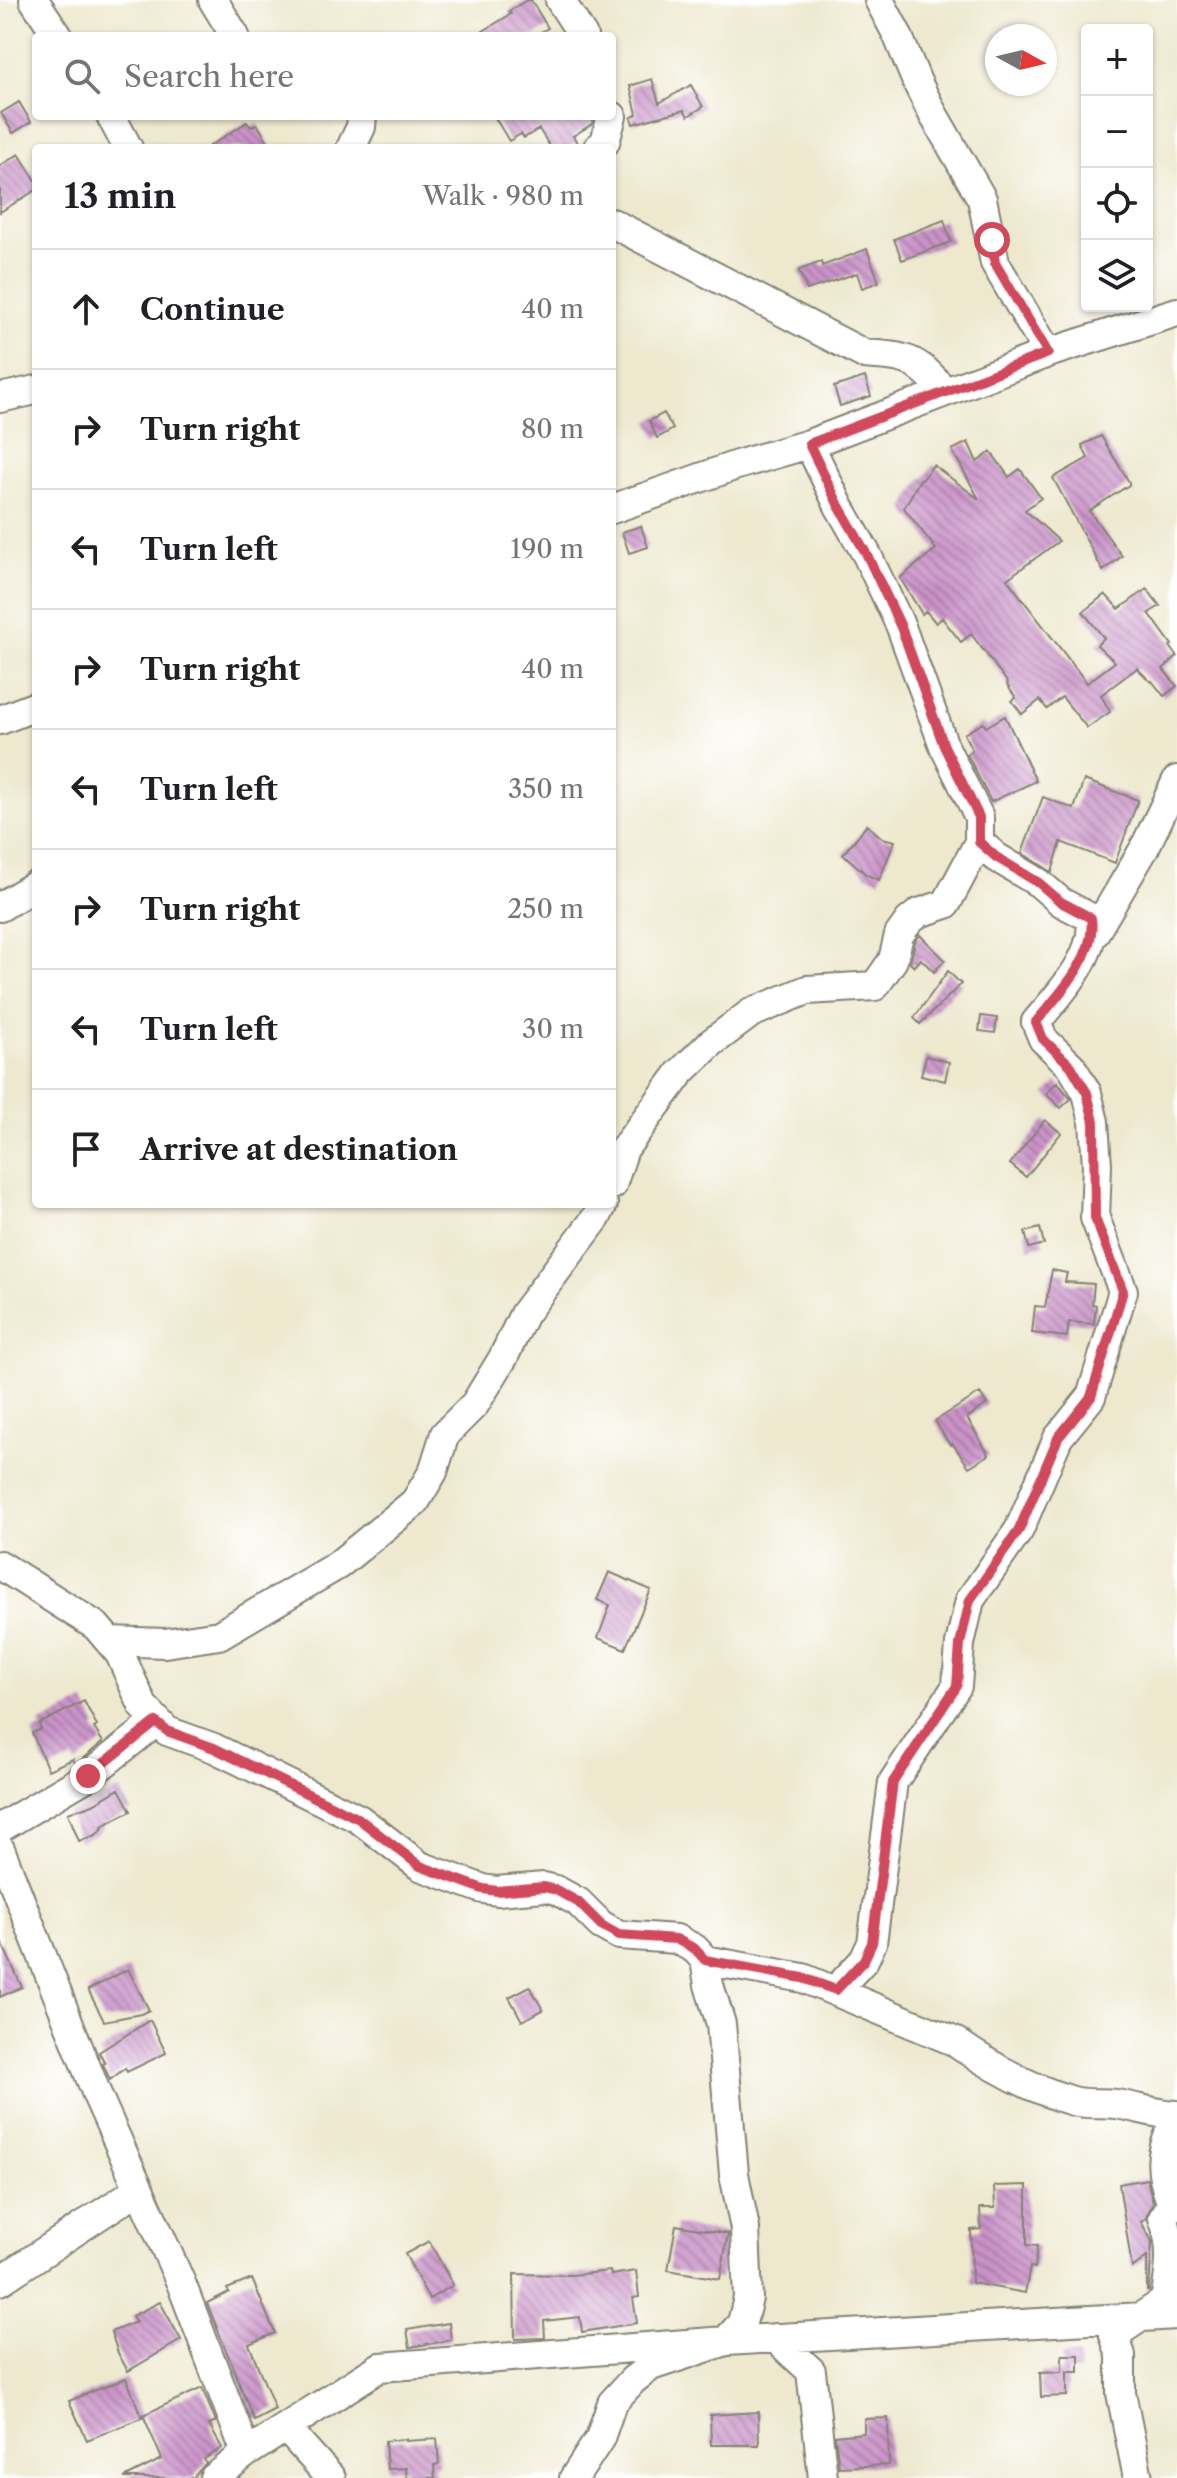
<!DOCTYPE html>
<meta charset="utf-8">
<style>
body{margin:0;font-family:"Libre Caslon Text",serif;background:#f6f6f6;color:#202124}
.controls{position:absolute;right:24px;top:24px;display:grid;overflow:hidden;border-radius:8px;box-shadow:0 2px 6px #0004}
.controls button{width:72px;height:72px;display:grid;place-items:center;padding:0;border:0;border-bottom:2px solid #e0e0e0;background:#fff;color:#202124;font:40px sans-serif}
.compass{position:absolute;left:985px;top:24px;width:72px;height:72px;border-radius:50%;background:#fff;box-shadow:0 2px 6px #0004;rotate:98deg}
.stop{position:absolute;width:24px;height:24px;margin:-18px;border:6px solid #d1495b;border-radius:50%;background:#fff}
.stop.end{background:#d1495b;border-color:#fff;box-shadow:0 2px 8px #0008}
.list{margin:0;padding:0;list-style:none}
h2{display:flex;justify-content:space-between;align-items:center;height:104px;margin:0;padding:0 32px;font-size:34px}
h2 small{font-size:26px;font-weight:400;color:#757577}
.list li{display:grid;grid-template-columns:52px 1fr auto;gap:24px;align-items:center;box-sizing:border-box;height:120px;padding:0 32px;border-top:2px solid #e0e0e0}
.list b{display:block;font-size:30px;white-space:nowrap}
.list em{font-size:26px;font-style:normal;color:#757577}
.icon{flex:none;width:44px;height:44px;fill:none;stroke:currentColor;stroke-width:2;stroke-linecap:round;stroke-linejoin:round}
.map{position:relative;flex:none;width:1177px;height:2478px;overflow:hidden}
.search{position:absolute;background:#fff;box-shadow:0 2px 6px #0004;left:32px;top:32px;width:584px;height:88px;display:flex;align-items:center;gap:20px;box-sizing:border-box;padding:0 28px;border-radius:8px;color:#757577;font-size:30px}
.panel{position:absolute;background:#fff;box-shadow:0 2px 6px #0004;left:32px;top:144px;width:584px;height:1064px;border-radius:8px}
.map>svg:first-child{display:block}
</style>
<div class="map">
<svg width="1177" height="2478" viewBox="0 0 1177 2478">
<defs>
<pattern id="building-back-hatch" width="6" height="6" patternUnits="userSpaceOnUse" patternTransform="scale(2)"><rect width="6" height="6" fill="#ca93c9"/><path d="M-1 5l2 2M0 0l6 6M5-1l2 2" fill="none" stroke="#a377a2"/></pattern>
</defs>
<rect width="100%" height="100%" fill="#fff"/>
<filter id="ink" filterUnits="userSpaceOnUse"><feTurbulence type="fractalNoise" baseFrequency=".0125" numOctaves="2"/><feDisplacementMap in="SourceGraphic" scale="16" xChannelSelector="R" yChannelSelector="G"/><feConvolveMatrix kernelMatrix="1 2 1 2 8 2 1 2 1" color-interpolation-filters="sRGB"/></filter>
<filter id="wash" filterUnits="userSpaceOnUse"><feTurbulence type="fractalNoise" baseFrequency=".006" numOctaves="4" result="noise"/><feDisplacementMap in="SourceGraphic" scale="32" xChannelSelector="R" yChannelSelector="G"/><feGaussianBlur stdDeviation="1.8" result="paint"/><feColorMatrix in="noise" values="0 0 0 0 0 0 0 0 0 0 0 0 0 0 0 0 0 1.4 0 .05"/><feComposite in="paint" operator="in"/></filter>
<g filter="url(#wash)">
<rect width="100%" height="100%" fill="#ede8ce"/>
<g id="blocks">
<!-- building -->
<path fill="url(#building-back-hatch)" d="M527 0H531L548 28 534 36H475L511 14 509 11Z
M652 79 659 103 691 85 703 107 688 116 684 110 633 124 631 118 637 114 630 86Z
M19 102 31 122 13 133 1 113Z
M494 116H594L592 124 573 136 577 142 568 148H551L539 129 524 138 521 134 509 141Z
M247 122 251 127 257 124 272 148H207Z
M19 154 36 181V190L0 212V166Z
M944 220 951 242 902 260 894 239Z
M867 249 879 282 862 288 857 273 807 290 799 270 821 262 822 266Z
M865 377 871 396 840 406 834 387Z
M664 413 673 429 657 438 649 421Z
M1101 436 1129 482V485L1089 511 1122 556 1103 571 1053 478 1088 458 1082 445Z
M968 442 977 462 991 452 1009 477 1020 469 1041 498 1025 510 1059 541 1007 579 1087 683 1115 662 1097 645 1104 638 1083 612 1105 594 1119 609 1147 589 1160 606 1149 613 1172 645 1170 646 1177 656 1163 669 1177 686 1164 696 1152 681 1151 682 1137 668 1101 695 1110 712 1087 728 1062 697 1047 709 1040 700 1022 714 1012 701 1016 698 1007 685 1008 683 971 634 961 642 942 618 936 623 926 611 922 614 900 578 936 549 904 508 921 478 923 479 933 465 979 499 952 450Z
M641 526 648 547 629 553 622 532Z
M1005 716 1036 781 991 802 967 754 972 750 964 734 983 723 986 727Z
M1084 780 1138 800 1115 863 1061 842 1052 872 1022 853 1043 797 1074 809Z
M867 825 882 838 895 841 879 880 867 875 843 854Z
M920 935 945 960 934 972 921 959 914 967 910 963 915 942Z
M948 971 961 984 920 1024 914 1018Z
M981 1016 997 1018 995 1033 979 1031Z
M926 1056 949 1062 945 1081 921 1075Z
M1057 1082 1071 1099 1061 1108 1046 1094Z
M1045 1120 1061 1133 1026 1177 1010 1164Z
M1040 1228 1044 1244 1029 1248 1025 1232Z
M1052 1270 1067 1273 1065 1282 1094 1284 1092 1304 1096 1305 1094 1324 1069 1322 1067 1337 1032 1333 1035 1306 1045 1307Z
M980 1393 987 1404 967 1418 989 1455 969 1467 952 1443 950 1445 935 1421Z
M609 1572 651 1590 625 1649 598 1638 610 1605 597 1600Z
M84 1701 97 1726 94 1728 103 1742 76 1764 73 1759 48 1770 32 1733 41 1729 39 1724Z
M119 1789 131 1811 102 1826 103 1828 96 1835 79 1841 68 1813 93 1804Z
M0 1939 22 1987 0 1997Z
M128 1969 149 2010 141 2014 104 2021 88 1990Z
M530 1986 543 2010 522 2021 509 1997Z
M150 2020 166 2053 127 2072 125 2068 110 2080 103 2064 105 2063 99 2052Z
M1147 2179 1153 2202 1146 2218 1141 2222 1152 2241 1149 2291H1147V2257L1132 2268 1119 2184Z
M1027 2185V2245L1037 2246 1035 2268 1030 2267 1025 2293 972 2283 971 2230 981 2229 980 2208H995L994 2186Z
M676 2225 728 2234 720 2279 668 2270Z
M429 2241 453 2285 429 2299 405 2254Z
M610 2271 611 2275 636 2271 639 2297 633 2298 637 2323 582 2332 580 2317 544 2321 545 2338 515 2339 514 2274 572 2275Z
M252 2279 275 2333 249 2344 275 2409 254 2420 207 2303 229 2292 227 2289Z
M160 2302 181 2340 128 2371 118 2353 111 2332 136 2322 132 2316Z
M449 2323 451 2340 410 2347 407 2330Z
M1062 2355H1079V2372H1067V2396L1041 2397 1040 2373 1062 2372Z
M126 2378 142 2418 87 2440 69 2401Z
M202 2388 216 2422 209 2425 222 2448 204 2459 206 2463 193 2478H124L162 2459 143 2415Z
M758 2412 759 2445H711L710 2415Z
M888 2418 889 2465 839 2467 835 2436 864 2433V2419Z
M406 2439V2441L437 2439 439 2464 434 2465 435 2478H407L406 2468 387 2469 385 2441Z"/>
</g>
</g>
<g filter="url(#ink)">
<use href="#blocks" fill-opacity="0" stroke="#848275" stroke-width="2"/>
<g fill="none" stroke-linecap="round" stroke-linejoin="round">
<!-- minor casing -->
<g stroke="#848275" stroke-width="32">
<path id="minor" d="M34 0 58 36
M213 0 235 36
M560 0 583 36
M879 0 897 34 917 82 933 114 982 199 995 263 1048 353
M111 116 128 148
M351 148 361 127 362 116
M598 148 605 142 612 116
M612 223 864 354C908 357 917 358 945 392
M0 398 36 390
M809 444 839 506 867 555 901 627 944 746 979 817V842L996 857 1039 883 1061 902 1091 918C1097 956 1059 994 1036 1022L1043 1039 1071 1066 1087 1093 1094 1122 1097 1165 1095 1218 1123 1291 1091 1397 1058 1438 1019 1530 970 1600 960 1644 957 1686 893 1782 872 1943 864 1960 836 1990
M612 509 737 465 809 444 1048 353 1177 312
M0 720 36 706
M0 907 36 885
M1094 934 1144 849 1177 780
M612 1185 624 1149 680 1073 711 1043 751 1013 807 990 875 986 893 960 899 935 909 921 919 913 946 904 979 842
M0 1565 96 1626 120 1654 143 1706 167 1731 214 1748 359 1819 420 1866 483 1889 497 1891 544 1887 556 1890 578 1902 601 1925 619 1935 676 1939 695 1949 705 1960 803 1978 956 2042C990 2066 1032 2089 1073 2101 1087 2105 1101 2102 1116 2104 1137 2107 1154 2114 1177 2115
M109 1641 165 1643 219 1635 338 1565 415 1502 433 1472 445 1434 475 1404 503 1358 524 1314 596 1218 603 1204
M0 1828 88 1776 156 1722
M0 1849 98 2097 181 2283 246 2453
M0 2281 139 2189
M775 2338 811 2371 823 2478
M286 2428 331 2478
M214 2478 246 2453 380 2367 726 2341 1177 2315
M574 2478 600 2438 612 2403 633 2380 651 2366 726 2341 742 2323 748 2298 745 2229 734 2174 721 2024 709 1985 705 1960
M1138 2478 1121 2393V2355L1114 2335 1165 2301C1170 2271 1174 2246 1163 2218L1172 2205C1157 2162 1160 2156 1177 2115"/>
</g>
<!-- minor -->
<use href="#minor" stroke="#fff" stroke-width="28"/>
</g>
</g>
<g fill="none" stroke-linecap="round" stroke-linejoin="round" filter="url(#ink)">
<!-- route -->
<path stroke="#d1495b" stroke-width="10" d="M88 1776 156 1722 167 1731 214 1748 359 1819 420 1866 483 1889 497 1891 544 1887 556 1890 578 1902 601 1925 619 1935 676 1939 695 1949 705 1960 803 1978 836 1990 864 1960 872 1943 893 1782 957 1686 960 1644 970 1600 1019 1530 1058 1438 1091 1397 1123 1291 1095 1218 1094 1122 1087 1093 1071 1066 1043 1039 1036 1022C1059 994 1097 956 1091 918L1061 902 1039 883 996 857 979 842V817L944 746 901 627 867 555 839 506 809 444 1048 353 995 263 992 240"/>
</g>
</svg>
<div class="controls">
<button>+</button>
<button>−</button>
<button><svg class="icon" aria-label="locate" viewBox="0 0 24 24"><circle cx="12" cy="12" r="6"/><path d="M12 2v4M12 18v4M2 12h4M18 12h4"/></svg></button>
<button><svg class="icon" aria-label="layers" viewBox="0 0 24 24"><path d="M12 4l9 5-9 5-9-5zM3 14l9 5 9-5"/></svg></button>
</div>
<svg class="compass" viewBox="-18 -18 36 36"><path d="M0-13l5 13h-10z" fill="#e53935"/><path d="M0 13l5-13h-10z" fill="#757577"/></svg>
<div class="stop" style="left:992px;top:240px"></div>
<div class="stop end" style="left:88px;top:1776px"></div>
<div class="search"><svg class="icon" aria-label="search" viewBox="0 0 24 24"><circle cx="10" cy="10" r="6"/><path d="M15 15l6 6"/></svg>Search here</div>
<section class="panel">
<h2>13 min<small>Walk · 980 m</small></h2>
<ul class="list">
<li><svg class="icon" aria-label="ahead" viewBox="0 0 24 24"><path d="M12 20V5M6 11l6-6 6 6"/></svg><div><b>Continue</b></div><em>40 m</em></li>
<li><svg class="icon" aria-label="right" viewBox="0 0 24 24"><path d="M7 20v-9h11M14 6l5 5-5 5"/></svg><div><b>Turn right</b></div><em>80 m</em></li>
<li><svg class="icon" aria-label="left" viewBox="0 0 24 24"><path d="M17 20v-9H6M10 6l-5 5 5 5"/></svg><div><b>Turn left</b></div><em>190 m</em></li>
<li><svg class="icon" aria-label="right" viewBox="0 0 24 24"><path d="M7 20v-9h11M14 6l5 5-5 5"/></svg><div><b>Turn right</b></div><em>40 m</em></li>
<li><svg class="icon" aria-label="left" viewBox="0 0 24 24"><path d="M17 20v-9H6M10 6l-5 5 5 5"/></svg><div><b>Turn left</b></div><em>350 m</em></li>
<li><svg class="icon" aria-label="right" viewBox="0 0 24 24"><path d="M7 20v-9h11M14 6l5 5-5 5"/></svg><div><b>Turn right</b></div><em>250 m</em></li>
<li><svg class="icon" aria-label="left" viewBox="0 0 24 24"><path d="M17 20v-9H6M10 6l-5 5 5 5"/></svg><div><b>Turn left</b></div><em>30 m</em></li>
<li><svg class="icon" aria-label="arrive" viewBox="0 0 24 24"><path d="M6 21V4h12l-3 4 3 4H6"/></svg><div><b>Arrive at destination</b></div></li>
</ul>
</section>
</div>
